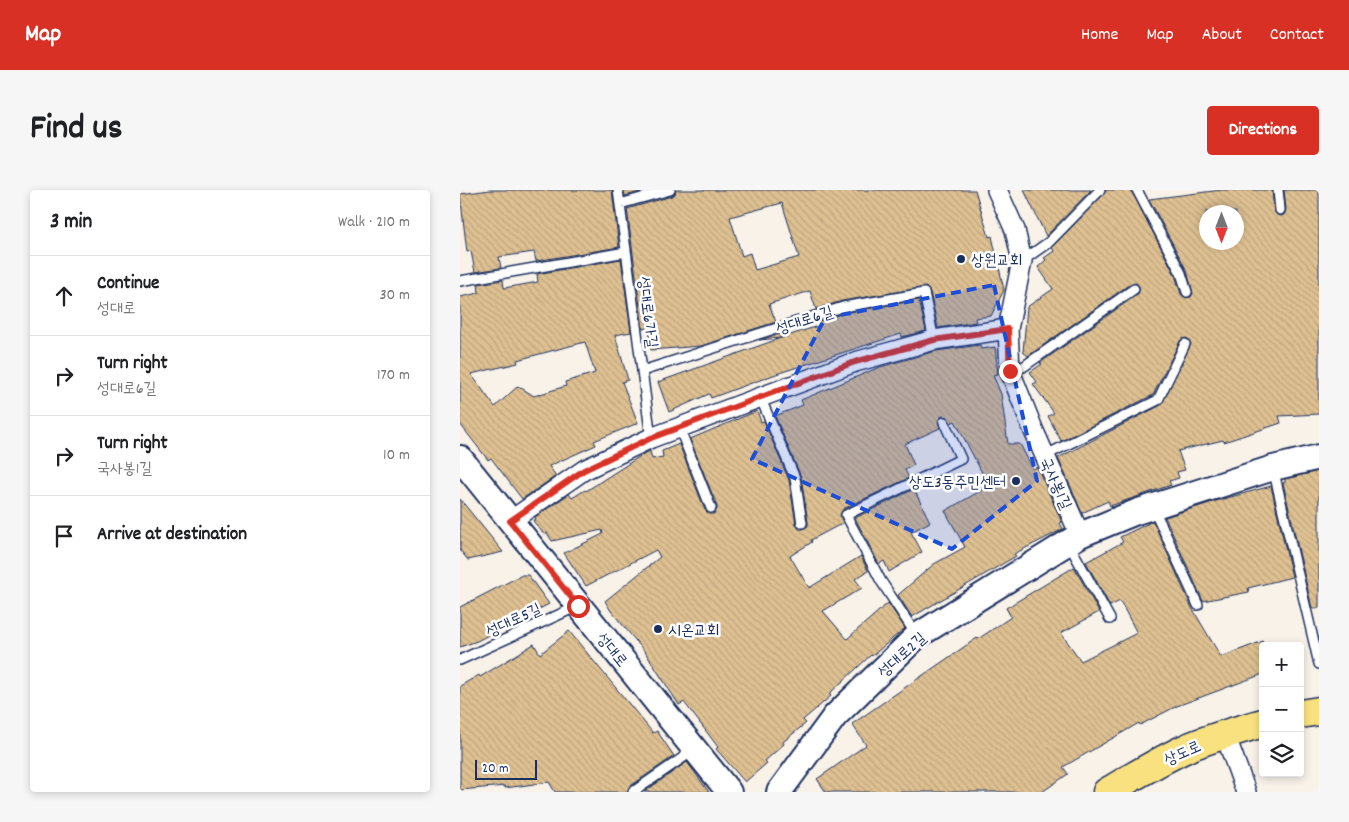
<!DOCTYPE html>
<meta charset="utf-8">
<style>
body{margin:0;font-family:Dekko,"Poor Story",sans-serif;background:#f6f6f6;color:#202124}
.controls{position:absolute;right:15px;bottom:15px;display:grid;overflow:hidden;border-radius:5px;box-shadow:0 2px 8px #0003}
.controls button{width:45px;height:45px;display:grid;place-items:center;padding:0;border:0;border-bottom:1px solid #e0e0e0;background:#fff;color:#202124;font:25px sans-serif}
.compass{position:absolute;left:739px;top:15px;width:45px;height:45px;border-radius:50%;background:#fff;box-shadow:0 2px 8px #0003;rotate:180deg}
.scale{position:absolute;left:15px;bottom:12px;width:62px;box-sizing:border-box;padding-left:5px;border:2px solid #1b2f5e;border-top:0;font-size:14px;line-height:18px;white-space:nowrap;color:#1b2f5e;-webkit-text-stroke:4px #fff;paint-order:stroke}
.stop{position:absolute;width:15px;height:15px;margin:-11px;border:4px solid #d93025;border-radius:50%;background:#fff}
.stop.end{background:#d93025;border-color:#fff;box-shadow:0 1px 5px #0008}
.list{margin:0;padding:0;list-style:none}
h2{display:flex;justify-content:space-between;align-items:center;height:65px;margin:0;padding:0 20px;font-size:21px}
h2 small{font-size:16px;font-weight:400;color:#757577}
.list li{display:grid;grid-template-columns:32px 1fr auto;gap:15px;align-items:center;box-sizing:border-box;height:80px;padding:0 20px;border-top:1px solid #e0e0e0}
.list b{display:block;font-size:19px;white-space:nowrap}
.list p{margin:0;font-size:16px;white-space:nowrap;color:#757577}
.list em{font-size:16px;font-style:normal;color:#757577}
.icon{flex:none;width:28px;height:28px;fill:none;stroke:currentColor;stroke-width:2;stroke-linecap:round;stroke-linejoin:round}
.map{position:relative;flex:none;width:859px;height:602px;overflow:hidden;border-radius:5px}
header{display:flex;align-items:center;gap:30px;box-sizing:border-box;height:70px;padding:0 25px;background:#d93025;color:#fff}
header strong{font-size:24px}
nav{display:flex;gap:28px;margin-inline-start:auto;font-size:18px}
.intro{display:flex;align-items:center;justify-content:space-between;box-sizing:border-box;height:120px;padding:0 30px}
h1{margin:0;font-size:35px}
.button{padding:12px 22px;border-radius:5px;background:#d93025;color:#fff;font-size:18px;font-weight:700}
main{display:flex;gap:30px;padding:0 30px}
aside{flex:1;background:#fff;border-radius:5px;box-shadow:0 2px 8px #0003}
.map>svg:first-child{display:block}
</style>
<header>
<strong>Map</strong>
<nav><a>Home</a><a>Map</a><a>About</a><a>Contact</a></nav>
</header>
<div class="intro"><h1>Find us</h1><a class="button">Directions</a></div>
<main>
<aside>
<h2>3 min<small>Walk · 210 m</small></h2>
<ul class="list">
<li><svg class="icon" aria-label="ahead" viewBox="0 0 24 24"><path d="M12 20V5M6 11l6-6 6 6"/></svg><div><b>Continue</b><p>성대로</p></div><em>30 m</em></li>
<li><svg class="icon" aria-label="right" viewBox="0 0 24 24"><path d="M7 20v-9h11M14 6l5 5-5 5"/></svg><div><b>Turn right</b><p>성대로6길</p></div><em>170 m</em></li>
<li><svg class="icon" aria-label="right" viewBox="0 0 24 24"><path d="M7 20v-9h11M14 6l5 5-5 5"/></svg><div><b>Turn right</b><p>국사봉1길</p></div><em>10 m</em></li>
<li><svg class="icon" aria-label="arrive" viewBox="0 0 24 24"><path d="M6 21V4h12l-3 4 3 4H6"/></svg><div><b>Arrive at destination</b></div></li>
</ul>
</aside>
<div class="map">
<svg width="859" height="602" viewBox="0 0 859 602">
<defs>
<pattern id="building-back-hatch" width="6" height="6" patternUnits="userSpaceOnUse" patternTransform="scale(1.25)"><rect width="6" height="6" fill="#dec091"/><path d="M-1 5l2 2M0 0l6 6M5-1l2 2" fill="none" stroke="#bea57f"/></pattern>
</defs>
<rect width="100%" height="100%" fill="#f8f2e9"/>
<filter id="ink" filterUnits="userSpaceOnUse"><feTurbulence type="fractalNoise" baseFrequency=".02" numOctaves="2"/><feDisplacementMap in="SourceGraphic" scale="10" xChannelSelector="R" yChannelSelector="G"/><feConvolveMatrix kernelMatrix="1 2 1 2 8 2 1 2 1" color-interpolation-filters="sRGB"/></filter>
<g filter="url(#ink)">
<!-- building -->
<path fill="url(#building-back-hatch)" stroke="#1b2f5e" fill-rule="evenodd" d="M30 0H152L159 57 76 71 74 62 39 67 41 78 15 82 11 61 7 62 0 4Z
M164 0H187L165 6Z
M216 0H515L529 47 532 46 544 100 531 126 515 128 516 132 478 138 470 102 466 97 382 111 356 119 350 101 309 114 316 132 241 156 191 160 189 138 183 139 167 19 212 6 215 4ZM322 13 339 67 295 80 290 63 282 66 270 27Z
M564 0H631L586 46Z
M646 0H671L715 85 721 104 726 108 731 107 733 103 727 81 689 9 762 0H812L814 21 817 25 820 26 824 25 826 20 824 0H859V224L819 226 821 233 764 252 763 250 718 261 725 280 717 282 719 288 709 291 711 295 650 316 648 311 622 323 598 268 701 215 731 154 727 148 722 149 720 151 693 205 601 251 588 226 594 223 573 194 577 192 570 182 582 174 580 173 678 104 680 98 676 93 670 94 568 166 563 162 567 117 593 99 578 77 586 70 584 68 594 61 592 57 644 4ZM746 22H776V52H746Z
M161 69 171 142 155 145 168 190 162 192 178 233 134 251 136 255 89 276 96 286 62 309 31 268 28 270 0 234V107L19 103 18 94 43 90 44 98 78 92 77 84ZM125 152 135 183 105 192 106 196 74 206 58 196 35 217 11 184 58 173 57 170Z
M459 110 466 141 442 147 441 144 319 183 251 208 249 204 209 222 198 192 321 148 299 150 320 144 321 148 361 135 359 131 384 123Z
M520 155 521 159 535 157 538 184 533 185 541 204 548 254H560L573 279 577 277 602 332 600 333 603 339 554 364 556 366 452 427 438 405 474 374 505 357 485 321 529 296 495 231 491 233 487 227 482 226 478 231 480 238 445 254 454 275 445 280 449 288 383 319 380 325 383 333 351 350 352 352 330 366 349 398 401 366 408 381 395 389 402 398 363 421 387 449 428 413 445 438 412 466 411 465 369 504 371 506 343 530 346 533 323 552 324 554 305 571 307 573 285 592 256 559 258 557 224 512 219 515 185 462 151 421 145 411 200 367 196 360 126 396 104 363 143 344 142 340 92 351 87 343 84 344 73 331 76 329 75 327 109 304 112 308 125 300 126 301 185 263 190 261 192 269 203 267 202 261 219 254 245 320 250 324H254L257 319V316L230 249 297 221 301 232 304 231 329 290 336 334 339 339H343L348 336V332L341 287 315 226 343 215 341 210 420 177 476 161Z
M859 281V418H852L823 293 825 292V289Z
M811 296 832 387 788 398 789 402 743 411 705 327 756 311Z
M454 299 470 332 451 342 462 362 429 382 424 371 419 374 395 328Z
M0 309 43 362 8 370 0 360Z
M693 331 732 418 761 467 803 451V484L717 516 680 535 679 533 603 577 608 584 582 602H366L357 589 406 555 392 534 517 448 518 449 551 427 546 418 614 377 639 422 601 443 621 471 677 443 660 411 650 416 626 372 663 352 660 347Z
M62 385H68L89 414 17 451 0 457V417Z
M109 441 193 543 197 541 214 566 169 597 167 602H95L89 592 45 598V596L0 600V496L19 485 20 487 74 454 80 464Z
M227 572 249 602H184Z"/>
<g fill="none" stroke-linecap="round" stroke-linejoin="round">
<!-- service casing -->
<g stroke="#1b2f5e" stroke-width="12">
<path id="service" d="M158 0 191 248
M677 0 721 83 727 102
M818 0 820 20
M160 14 210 0
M562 71 589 52 640 0
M0 91 166 62
M182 181 383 117 464 103 474 150
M550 181 563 177 674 99
M300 207 335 288 342 333
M219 237 251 318
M584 266 698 210 725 154
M813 278 859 474
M693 317 738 415
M609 354 650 429
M457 446 421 391 386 325 501 269 484 232
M0 470 118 416
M173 602 234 560"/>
</g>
<!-- minor casing -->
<g stroke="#1b2f5e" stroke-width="22">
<path id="minor" d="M537 0 555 40 562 71 548 139 550 181 573 239 620 345
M50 331 124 280 191 248 395 172 474 150 548 139
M765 544 786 602"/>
</g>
<!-- tertiary casing -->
<g stroke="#1b2f5e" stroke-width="28">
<path id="tertiary" d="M0 268 269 602
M319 602 375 526 457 446 620 345 676 322 813 278 859 267"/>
</g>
<!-- primary casing -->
<g stroke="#1b2f5e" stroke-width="31">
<path id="primary" d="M840 524 859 521
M647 602C674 586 700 570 729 557 753 547 778 540 803 533"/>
</g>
<!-- service -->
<use href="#service" stroke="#fff" stroke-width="9"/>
<!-- minor -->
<use href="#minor" stroke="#fff" stroke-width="19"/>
<!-- tertiary -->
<use href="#tertiary" stroke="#fff" stroke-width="24"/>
<!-- primary -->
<use href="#primary" stroke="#fae180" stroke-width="28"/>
</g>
</g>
<g fill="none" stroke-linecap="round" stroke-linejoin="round" filter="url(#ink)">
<!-- route -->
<path stroke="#d93025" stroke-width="6" d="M118 416 50 331 124 280 191 248 395 172 474 150 548 139 550 181"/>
</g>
<!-- marked area -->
<path fill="#1d4ed8" fill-opacity="0.2" stroke="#1d4ed8" stroke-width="4" stroke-dasharray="10 6" stroke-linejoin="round" d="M534 95 577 291 492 359 292 269 365 128Z"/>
<!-- markers -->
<g fill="#1b2f5e" stroke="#fff" stroke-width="2">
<circle cx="501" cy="69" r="5"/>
<circle cx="556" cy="291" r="5"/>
<circle cx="198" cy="439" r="5"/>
</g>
<g text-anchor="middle" stroke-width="5" stroke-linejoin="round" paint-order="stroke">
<!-- poi labels -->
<g font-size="16" fill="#1b2f5e" stroke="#fff" text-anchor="start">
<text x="511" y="75">상원교회</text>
<text x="546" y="297" text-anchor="end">상도3동주민센터</text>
<text x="208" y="445">시온교회</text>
</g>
<!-- street labels -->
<g font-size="16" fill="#1b2f5e" stroke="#fff">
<text transform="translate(189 122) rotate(83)" y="6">성대로6가길</text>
<text transform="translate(344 129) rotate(-18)" y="6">성대로6길</text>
<text transform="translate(597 293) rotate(66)" y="6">국사봉1길</text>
<text transform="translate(53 429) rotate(-25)" y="6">성대로5길</text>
<text transform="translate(153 459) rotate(51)" y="6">성대로</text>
<text transform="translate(441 464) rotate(-42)" y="6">성대로2길</text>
<text transform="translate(722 562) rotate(-24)" y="6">상도로</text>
</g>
</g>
</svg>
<div class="controls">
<button>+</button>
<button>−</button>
<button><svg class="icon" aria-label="layers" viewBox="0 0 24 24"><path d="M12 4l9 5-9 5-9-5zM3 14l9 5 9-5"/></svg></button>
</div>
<svg class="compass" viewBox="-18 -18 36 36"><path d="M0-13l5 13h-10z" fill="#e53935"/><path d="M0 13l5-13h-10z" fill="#757577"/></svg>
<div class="scale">20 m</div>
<div class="stop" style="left:118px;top:416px"></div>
<div class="stop end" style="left:550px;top:181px"></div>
</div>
</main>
